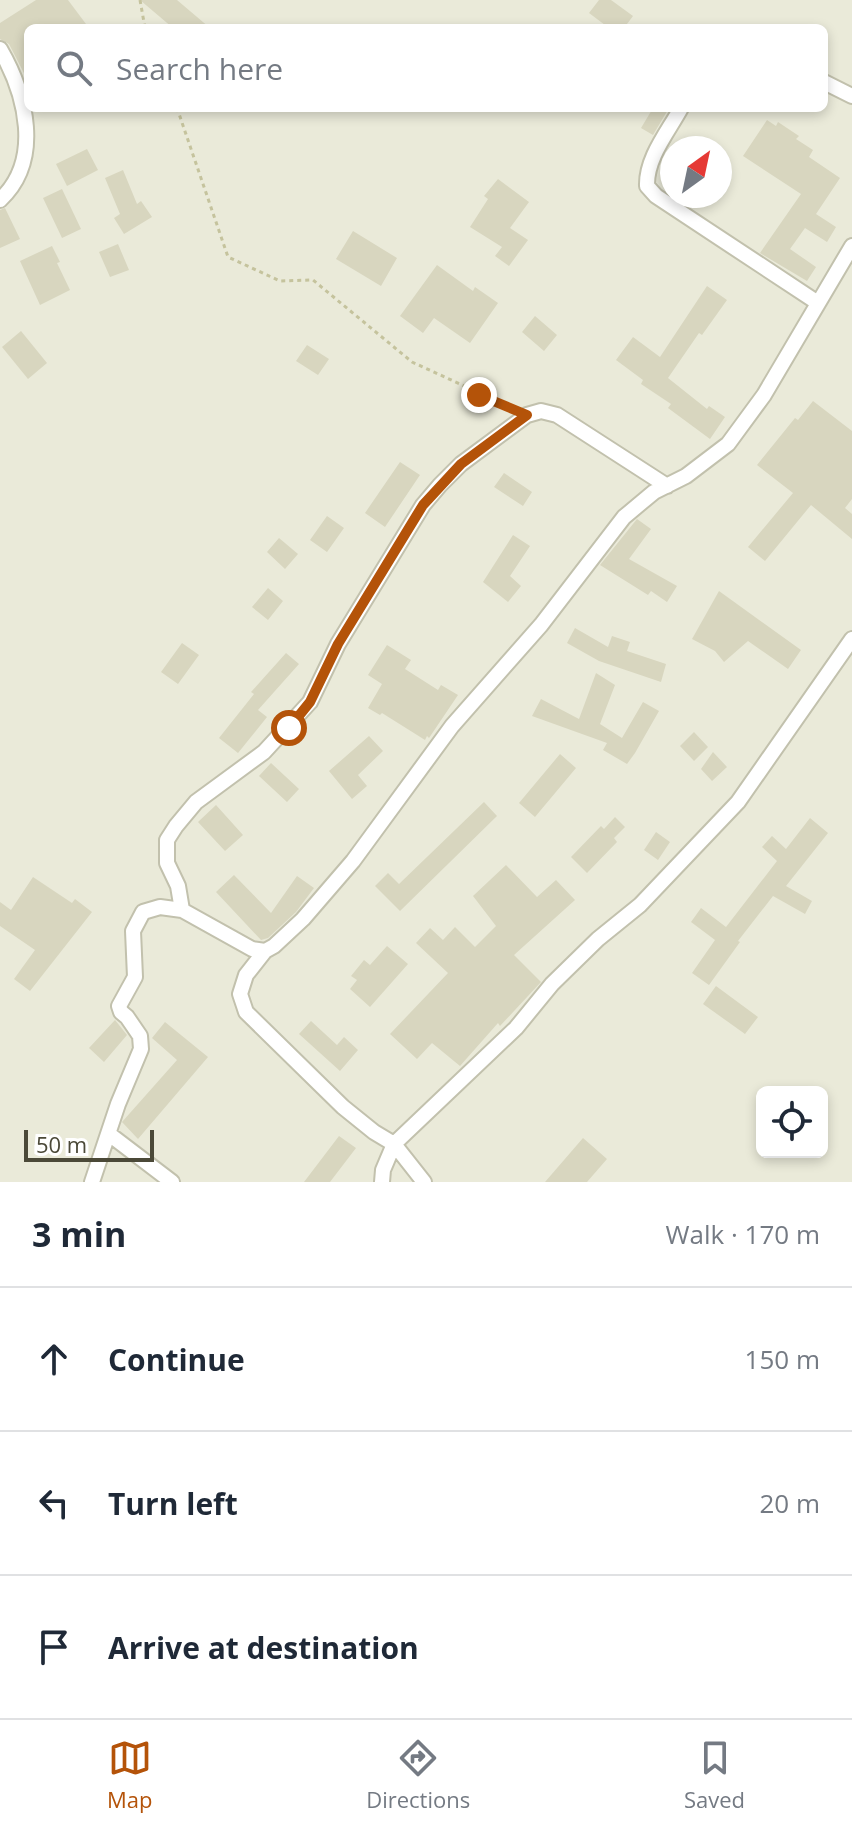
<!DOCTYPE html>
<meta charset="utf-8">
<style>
body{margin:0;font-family:"Open Sans",sans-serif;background:#f6f6f7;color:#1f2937}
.controls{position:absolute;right:24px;bottom:24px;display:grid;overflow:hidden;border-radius:12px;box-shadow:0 4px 12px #0003}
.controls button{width:72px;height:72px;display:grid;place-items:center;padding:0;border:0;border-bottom:2px solid #e0e1e3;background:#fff;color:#1f2937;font:40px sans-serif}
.compass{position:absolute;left:660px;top:136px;width:72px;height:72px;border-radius:50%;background:#fff;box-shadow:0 4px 12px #0003;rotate:33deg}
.scale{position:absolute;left:24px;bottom:20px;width:130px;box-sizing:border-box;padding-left:8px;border:4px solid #4b4938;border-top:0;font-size:22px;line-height:28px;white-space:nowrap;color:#4b4938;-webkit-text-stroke:6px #fff;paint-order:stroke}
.stop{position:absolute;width:24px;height:24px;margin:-18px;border:6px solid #b45309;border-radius:50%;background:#fff}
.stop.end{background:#b45309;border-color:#fff;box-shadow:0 2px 8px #0008}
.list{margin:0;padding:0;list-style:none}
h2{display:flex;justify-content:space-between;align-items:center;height:104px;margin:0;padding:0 32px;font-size:34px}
h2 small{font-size:26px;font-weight:400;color:#747a83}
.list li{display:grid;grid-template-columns:52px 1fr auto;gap:24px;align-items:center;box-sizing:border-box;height:144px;padding:0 32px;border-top:2px solid #e0e1e3}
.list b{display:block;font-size:30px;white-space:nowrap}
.list em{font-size:26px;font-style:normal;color:#747a83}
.icon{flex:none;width:44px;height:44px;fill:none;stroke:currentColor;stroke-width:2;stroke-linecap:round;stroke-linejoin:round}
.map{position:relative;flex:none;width:852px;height:1182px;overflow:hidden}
.search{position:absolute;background:#fff;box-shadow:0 4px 12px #0003;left:24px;right:24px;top:24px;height:88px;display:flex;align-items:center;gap:20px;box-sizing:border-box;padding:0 28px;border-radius:12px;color:#747a83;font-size:30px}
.sheet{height:536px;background:#fff}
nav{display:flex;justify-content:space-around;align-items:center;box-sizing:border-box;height:112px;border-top:2px solid #e0e1e3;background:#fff;font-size:22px;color:#747a83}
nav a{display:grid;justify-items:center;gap:4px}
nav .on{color:#b45309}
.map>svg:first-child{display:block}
</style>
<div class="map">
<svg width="852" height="1182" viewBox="0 0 852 1182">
<rect width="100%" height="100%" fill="#f6f6eb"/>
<!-- residential -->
<path fill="#eaead9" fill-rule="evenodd" d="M0 0H852V1182H0ZM28 28H824V108H28ZM672 148H720V196H672ZM762 1092H822V1152H762Z"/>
<!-- building -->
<path fill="#d8d6bf" d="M36 0H68L89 28H28V81L9 44 0 39V23Z
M140 0H177L210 28H173Z
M599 0H611L633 16 624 28H609L589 13Z
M653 108H669L653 135 641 128Z
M767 120 776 126 778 122 799 136 796 139 813 150 809 157 840 178 816 214 836 227 827 242 805 228 790 249 816 267 807 281 760 253 801 194 743 156Z
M87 149 98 170 67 186 56 164Z
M123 170 137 204 141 201 152 217 124 234 114 218 120 214 105 178Z
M498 179 529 202 510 228 528 240 509 266 495 256 502 247 470 227 488 199 484 196Z
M62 189 81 229 62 238 43 198Z
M5 208 20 239 0 248V210Z
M353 231 397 258 381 286 336 259Z
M118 244 129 270 110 277 99 252Z
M52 246 60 262 57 263 70 290 40 305 20 261Z
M437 265 473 291 475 287 498 303 470 343 434 318 423 333 400 316Z
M707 286 727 300 702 335 699 333 668 378 707 409 709 406 725 417 710 439 668 408 671 404 641 384 643 380 616 360 633 337 660 357Z
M535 316 557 335 544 351 522 332Z
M21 331 47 363 28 379 2 347Z
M307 345 329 359 318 375 296 361Z
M813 401 852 431V499L845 508 852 514V539L811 505 765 561 748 547 793 493 757 465 795 418 798 420Z
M400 462 420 475 385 527 365 513Z
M504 473 532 492 523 506 494 487Z
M327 516 344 528 327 552 310 540Z
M637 519 651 529 629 559 677 586 667 602 651 591 648 595 600 565Z
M513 535 530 546 510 576 521 586 508 602 483 582Z
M279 538 298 554 285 569 267 552Z
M268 588 283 601 268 620 252 607Z
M719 591 801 650 788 669 748 641 724 662 715 651 692 639Z
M575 628 608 647 612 636 630 642 627 651 666 664 661 682 599 661 567 643Z
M182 643 199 655 178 684 161 672Z
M387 645 411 660 405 669 438 690 441 685 458 695 429 738 427 736 425 740 382 713 380 715 368 708 382 684 368 675Z
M286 653 299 664 258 710 267 717 238 753 219 738 254 694 251 692Z
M596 673 615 685 600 724 622 738 643 702 659 711 635 753 627 764 603 750 607 743 532 716 541 699 579 719Z
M694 732 708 747 694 761 680 746Z
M369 736 383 751 358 775 367 786 352 799 329 771Z
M713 752 727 767 712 781 701 769Z
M560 754 576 768 535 817 519 803Z
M271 763 299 789 287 802 259 776Z
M484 802 497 816 400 911 375 886 388 873 399 884Z
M216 805 243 835 225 851 198 822Z
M615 817 625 827 614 838 617 842 587 873 571 857 601 826 604 829Z
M810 818 828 833 786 886 812 901 805 914 773 896 738 941 740 942 709 985 692 973 715 940 691 922 701 908 726 927 777 861 762 847 772 836 786 849Z
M656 832 670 842 658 860 644 850Z
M506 865 537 897 556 880 575 900 514 955 541 982 500 1026 498 1023 460 1066 432 1043 417 1059 390 1034 448 973 416 943 430 928 443 940 455 927 475 947 496 926 473 896Z
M234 875 271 913 297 876 314 888 296 912 268 938 261 940 216 892Z
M33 877 72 903 75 899 92 912 30 991 14 979 35 950 0 926V902L11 910Z
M387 946 408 964 370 1007 350 989 357 980 351 976 364 960 370 965Z
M716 986 758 1017 745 1034 703 1004Z
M115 1020 127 1035 104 1062 89 1048Z
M311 1021 337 1045 344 1037 358 1050 340 1071 299 1034Z
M165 1022 208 1057 138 1139 122 1122 177 1060 152 1038Z
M339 1136 356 1148 330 1182H304Z
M583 1138 607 1159 587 1182H545Z"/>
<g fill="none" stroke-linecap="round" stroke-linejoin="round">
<!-- street casing -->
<g stroke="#c2c1ad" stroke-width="18">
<path id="street" d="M0 49C26 94 43 160 0 200
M824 82 852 96
M681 108C668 132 646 158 647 186L656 196 818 303
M182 910 178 886 167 863V840L176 826 196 802 264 752 310 702 338 644 423 505 440 485 461 464 527 415 541 411 557 415 667 486
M109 1134 172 1182
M92 1182 118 1104 141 1049 140 1036 127 1017 121 1012 119 1006 135 977 133 931 143 912 160 907 182 910 252 949 265 951
M382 1182 383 1170 394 1144 516 1028 552 984 598 939 640 905 738 802 852 639
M424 1182 394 1144 374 1132 343 1107 246 1012 240 994 246 975 265 951 274 946 303 919 353 861 452 726 541 625 624 517 654 492 686 476 728 444 764 395 852 246"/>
</g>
<!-- path -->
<path stroke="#c5c39d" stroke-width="3" stroke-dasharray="4 4" stroke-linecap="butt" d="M140 0 145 28
M177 108 228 257 280 281 313 280 412 362 510 407"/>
<!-- street -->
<use href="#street" stroke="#fff" stroke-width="14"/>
</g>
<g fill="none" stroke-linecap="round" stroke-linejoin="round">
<!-- route -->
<path stroke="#b45309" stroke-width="10" d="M289 728 310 702 338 644 423 505 461 464 527 415 479 395"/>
</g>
</svg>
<div class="controls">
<button><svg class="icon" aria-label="locate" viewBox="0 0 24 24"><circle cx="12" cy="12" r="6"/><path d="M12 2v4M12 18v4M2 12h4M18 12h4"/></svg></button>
</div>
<svg class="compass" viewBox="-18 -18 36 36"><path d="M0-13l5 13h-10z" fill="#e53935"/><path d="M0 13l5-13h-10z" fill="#747a83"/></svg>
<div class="scale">50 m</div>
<div class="stop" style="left:289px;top:728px"></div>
<div class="stop end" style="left:479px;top:395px"></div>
<div class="search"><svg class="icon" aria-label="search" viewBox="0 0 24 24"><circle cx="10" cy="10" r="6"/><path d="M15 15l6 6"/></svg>Search here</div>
</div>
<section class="sheet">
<h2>3 min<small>Walk · 170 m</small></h2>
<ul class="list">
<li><svg class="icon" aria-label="ahead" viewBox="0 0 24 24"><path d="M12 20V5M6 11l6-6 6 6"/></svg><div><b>Continue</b></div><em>150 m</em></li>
<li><svg class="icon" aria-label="left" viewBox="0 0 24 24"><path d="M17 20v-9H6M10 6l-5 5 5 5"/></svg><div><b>Turn left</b></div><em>20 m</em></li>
<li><svg class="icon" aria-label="arrive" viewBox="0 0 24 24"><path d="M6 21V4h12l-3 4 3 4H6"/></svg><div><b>Arrive at destination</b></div></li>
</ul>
</section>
<nav>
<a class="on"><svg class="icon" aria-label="map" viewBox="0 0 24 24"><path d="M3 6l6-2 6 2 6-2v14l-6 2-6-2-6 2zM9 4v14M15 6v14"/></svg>Map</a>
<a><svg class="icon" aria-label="directions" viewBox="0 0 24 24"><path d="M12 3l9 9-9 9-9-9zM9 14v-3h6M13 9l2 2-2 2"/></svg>Directions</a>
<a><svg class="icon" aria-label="saved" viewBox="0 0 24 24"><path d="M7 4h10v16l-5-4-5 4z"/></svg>Saved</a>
</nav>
